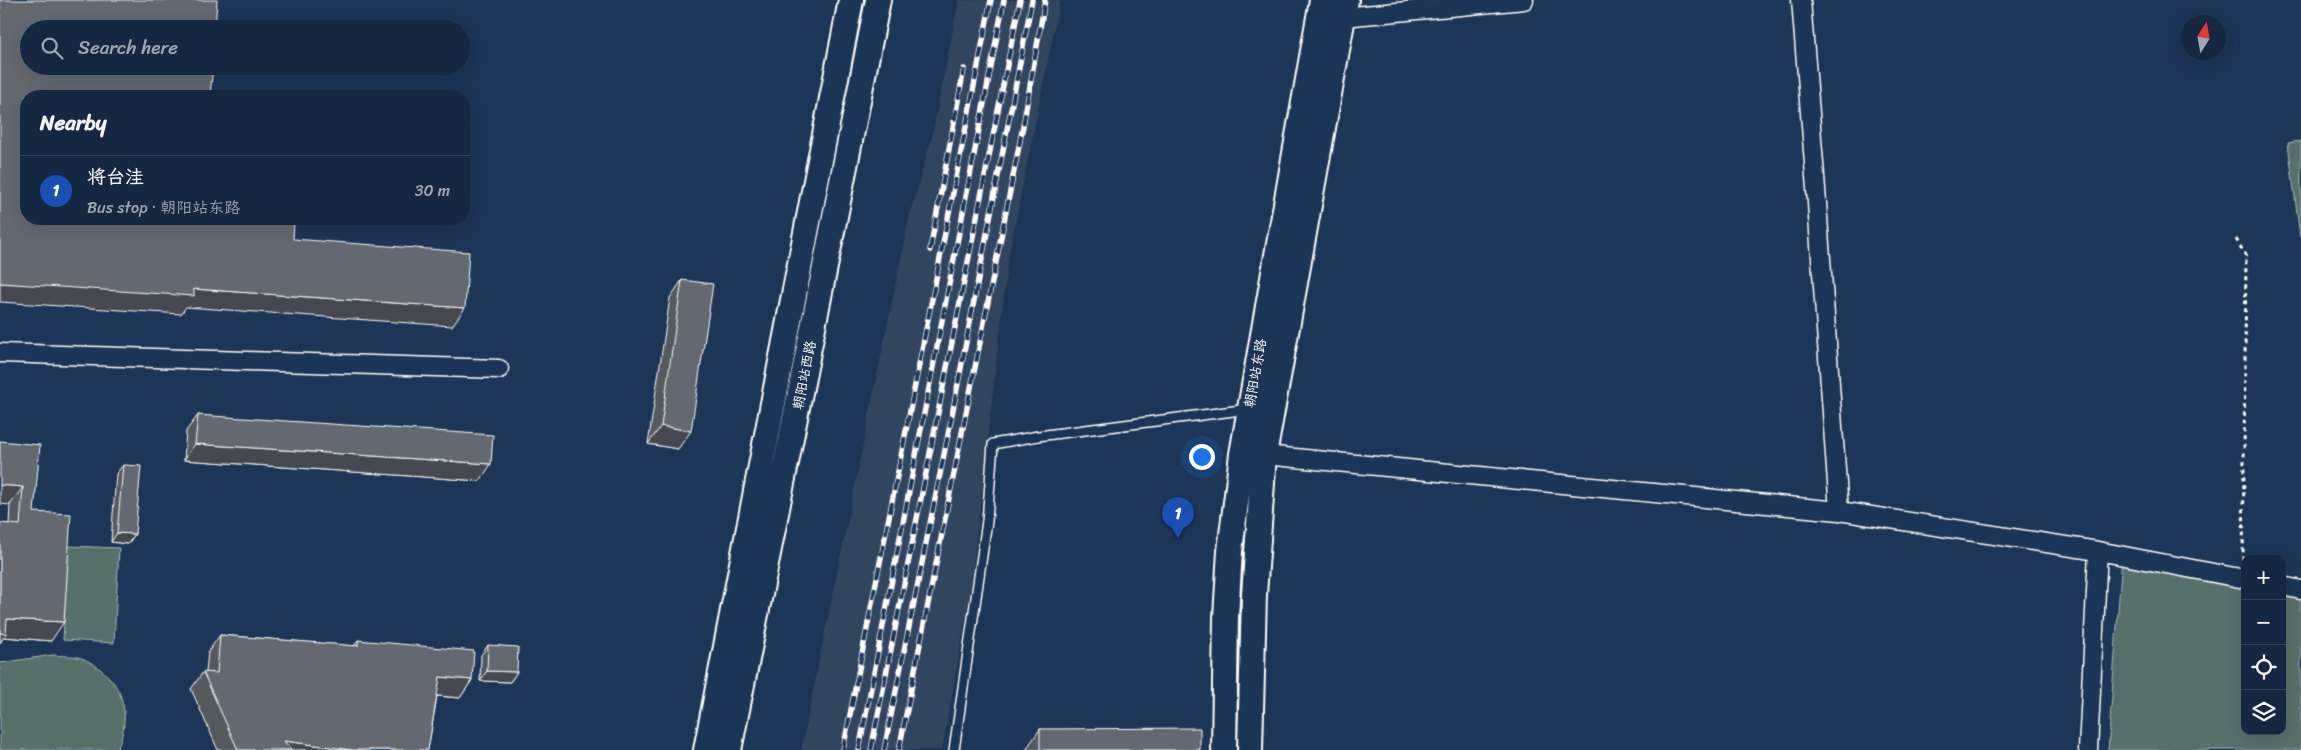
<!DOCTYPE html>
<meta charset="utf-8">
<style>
body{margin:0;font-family:Sriracha,"LXGW WenKai TC",sans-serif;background:#1f3048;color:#f1f3f6}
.controls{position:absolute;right:15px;bottom:15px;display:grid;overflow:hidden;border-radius:10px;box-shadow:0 5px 20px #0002}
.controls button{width:45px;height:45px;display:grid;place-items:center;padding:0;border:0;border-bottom:1px solid #35445a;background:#162841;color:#f1f3f6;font:25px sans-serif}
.compass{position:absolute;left:2181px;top:15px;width:45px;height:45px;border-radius:50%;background:#162841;box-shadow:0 5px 20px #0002;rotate:11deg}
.you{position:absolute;left:1201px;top:456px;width:18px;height:18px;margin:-12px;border:4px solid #fff;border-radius:50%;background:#1a73e8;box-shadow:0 0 0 8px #1a73e833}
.badge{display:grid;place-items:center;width:32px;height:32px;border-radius:50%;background:#ffd166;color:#fff;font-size:16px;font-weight:700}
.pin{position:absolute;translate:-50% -41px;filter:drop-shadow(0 1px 2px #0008)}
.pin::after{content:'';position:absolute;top:26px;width:18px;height:15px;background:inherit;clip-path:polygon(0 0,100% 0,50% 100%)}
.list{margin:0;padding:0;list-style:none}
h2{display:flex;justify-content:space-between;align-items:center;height:65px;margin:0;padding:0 20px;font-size:21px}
h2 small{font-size:16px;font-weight:400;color:#9ea6b1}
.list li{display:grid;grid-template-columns:32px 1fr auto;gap:15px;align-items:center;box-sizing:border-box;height:70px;padding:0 20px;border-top:1px solid #35445a}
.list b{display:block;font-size:19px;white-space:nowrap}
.list p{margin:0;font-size:16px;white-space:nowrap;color:#9ea6b1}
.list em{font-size:16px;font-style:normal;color:#9ea6b1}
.icon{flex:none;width:28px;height:28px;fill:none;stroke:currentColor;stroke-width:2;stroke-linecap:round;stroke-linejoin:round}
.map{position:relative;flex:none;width:2301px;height:750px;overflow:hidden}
.search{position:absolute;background:#162841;box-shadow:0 5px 20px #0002;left:20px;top:20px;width:450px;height:55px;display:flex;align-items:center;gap:12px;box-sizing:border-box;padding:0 18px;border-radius:28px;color:#9ea6b1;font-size:19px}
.panel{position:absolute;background:#162841;box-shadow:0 5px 20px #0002;left:20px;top:90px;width:450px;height:135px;border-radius:20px}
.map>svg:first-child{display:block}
</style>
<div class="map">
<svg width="2301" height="750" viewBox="0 0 2301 750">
<rect width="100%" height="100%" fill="#1d3557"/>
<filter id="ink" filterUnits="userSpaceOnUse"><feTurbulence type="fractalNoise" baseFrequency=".02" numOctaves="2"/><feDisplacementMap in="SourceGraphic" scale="10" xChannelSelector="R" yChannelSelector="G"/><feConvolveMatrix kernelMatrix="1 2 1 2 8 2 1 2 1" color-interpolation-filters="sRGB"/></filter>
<g filter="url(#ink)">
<!-- built -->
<path fill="#32455e" d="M959 0H1060L1008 259 970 594 942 750H801L910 214 931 140Z"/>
<!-- green -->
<path fill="#586f6b" stroke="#acb7b5" d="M2301 141V237H2300L2288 143Z
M68 546 119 548 114 643 63 640Z
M2122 556 2245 583V731H2282V591L2301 595V750H2108Z
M53 655C62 656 76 655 84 659 123 678 133 712 117 750H0V663Z"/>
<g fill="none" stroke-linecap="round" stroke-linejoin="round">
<!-- lane casing -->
<g stroke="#fff" stroke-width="12">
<path id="lane" d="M954 750 987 521 993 444 1038 436 1249 409"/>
</g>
<!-- street casing -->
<g stroke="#fff" stroke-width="21">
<path id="street" d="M1801 0 1816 189 1839 511
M1343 17 1524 0
M0 353 499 369
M1264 455 1839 511 2098 551 2245 579
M2282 586 2301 590
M2088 750 2098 551"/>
</g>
<!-- secondary casing -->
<g stroke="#fff" stroke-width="28">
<path id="secondary" d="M706 750 851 0
M729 750 878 0
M1224 750 1226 617 1230 551 1242 454 1322 0
M1250 750 1254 595 1264 455 1346 0"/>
</g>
<!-- path -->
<path stroke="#fff" stroke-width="3" stroke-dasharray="4 4" stroke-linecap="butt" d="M2236 239 2246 256 2243 563"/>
<!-- lane -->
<use href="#lane" stroke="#1d3557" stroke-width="9"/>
<!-- street -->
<use href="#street" stroke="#1d3557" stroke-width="18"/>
<!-- secondary -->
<use href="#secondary" stroke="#1d3557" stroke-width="24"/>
<!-- rail casing -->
<g stroke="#fff" stroke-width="5.5">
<path id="rail" d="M930 250 964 69
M843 750 991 0
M859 750 1004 0
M871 750 1020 0
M884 750 951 420 1032 0
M899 750 1023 126 1045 0"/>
</g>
<!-- rail -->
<use href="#rail" stroke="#1d3557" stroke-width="4" stroke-dasharray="11" stroke-linecap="butt"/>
</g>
<!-- wall -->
<path fill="#555a5f" stroke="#fff" d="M682 280 678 449 648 444 670 298Z
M198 415 480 481 184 460 186 431Z
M0 441 34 512 51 641 4 637 0 643V523L9 524 10 505Z
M123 465 135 534 128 544 111 542 116 474Z
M220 635 354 646 358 640 472 680 460 698 437 696 428 750H218L191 689 203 672H206L208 652Z
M488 645 517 672 510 682 480 681 481 655Z
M1040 729 1200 750H1027V748Z"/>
<!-- shaded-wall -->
<path fill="#454a4d" stroke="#fff" d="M0 283 194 289 465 308 452 326 186 307 181 314 0 302Z
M661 426 691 431 678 449 648 444Z
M195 444 491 464 480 481 184 460Z
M0 485 23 487 10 505 0 504Z
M117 533 135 534 128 544 111 542Z
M7 619 64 622 51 641 4 637 0 643V629Z
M487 671 517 672 510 682 480 681Z
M440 677 472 680 460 698 428 695Z
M284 741 353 750H278Z"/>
<!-- building -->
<path fill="#63696e" stroke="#fff" d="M0 0H217L215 29H29V66H213L210 96H26V219H255L294 222 293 239 469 252 465 308 194 289V296L0 283Z
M682 280 713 284 691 431 661 426Z
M198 415 493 435 491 464 195 444Z
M0 441 40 445 34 512 71 514 64 622 7 619 6 634 0 633V523L20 525 23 487 0 485Z
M123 465 141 466 135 534 117 533Z
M220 635 358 646V640L474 651 472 680 440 677 428 750H353L284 741 292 750H238L203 672 217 673Z
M488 645 518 647 517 672 487 671Z
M1200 728V750H1040V729Z"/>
</g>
<g text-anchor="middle" stroke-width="4" stroke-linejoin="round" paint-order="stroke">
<!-- street labels -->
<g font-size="14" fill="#fff" stroke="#1d3557">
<text transform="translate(1255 373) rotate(-80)" y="5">朝阳站东路</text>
<text transform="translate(804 375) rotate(-79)" y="5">朝阳站西路</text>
</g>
</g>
</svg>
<div class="controls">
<button>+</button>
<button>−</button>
<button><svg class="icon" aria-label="locate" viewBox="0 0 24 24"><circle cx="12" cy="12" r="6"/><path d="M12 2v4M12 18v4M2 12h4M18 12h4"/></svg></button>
<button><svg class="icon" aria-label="layers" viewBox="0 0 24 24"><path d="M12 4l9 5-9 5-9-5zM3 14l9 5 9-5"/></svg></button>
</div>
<svg class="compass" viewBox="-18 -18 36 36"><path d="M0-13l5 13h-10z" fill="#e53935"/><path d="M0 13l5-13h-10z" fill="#9ea6b1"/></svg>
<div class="you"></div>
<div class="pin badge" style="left:1178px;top:538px;background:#1a4fb4">1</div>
<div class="search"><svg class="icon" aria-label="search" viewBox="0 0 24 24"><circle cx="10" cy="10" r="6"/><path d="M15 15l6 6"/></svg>Search here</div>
<section class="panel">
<h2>Nearby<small></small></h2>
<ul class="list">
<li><span class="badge" style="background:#1a4fb4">1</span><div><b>将台洼</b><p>Bus stop · 朝阳站东路</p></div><em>30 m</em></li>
</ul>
</section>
</div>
